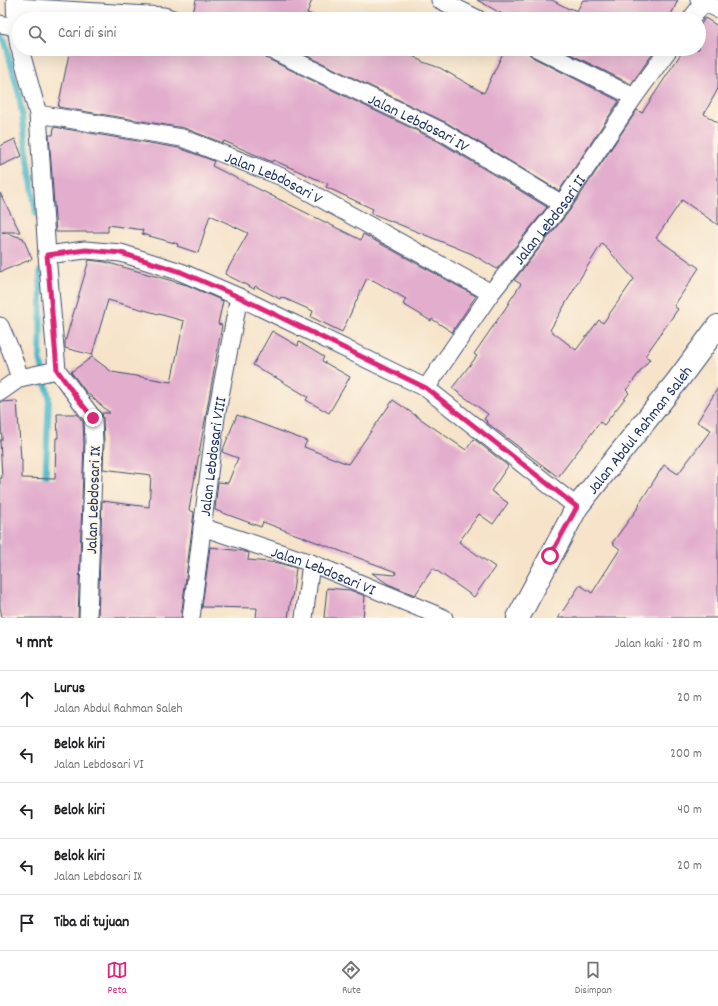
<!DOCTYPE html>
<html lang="id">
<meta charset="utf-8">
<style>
body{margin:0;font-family:Dekko,sans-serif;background:#f6f6f6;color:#202124}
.stop{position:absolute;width:12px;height:12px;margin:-9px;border:3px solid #db2777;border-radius:50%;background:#fff}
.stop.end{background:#db2777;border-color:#fff;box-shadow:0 1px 4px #0008}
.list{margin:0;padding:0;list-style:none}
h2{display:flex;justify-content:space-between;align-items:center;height:52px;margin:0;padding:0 16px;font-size:17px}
h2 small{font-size:13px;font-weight:400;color:#757577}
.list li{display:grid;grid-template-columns:26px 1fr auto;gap:12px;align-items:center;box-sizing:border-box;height:56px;padding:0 16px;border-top:1px solid #e0e0e0}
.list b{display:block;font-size:15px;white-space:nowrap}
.list p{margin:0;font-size:13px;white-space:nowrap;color:#757577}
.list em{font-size:13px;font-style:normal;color:#757577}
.icon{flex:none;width:22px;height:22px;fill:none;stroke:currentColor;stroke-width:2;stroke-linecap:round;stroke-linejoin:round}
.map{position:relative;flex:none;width:718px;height:618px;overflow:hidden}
.search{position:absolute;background:#fff;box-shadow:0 4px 16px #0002;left:12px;right:12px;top:12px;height:44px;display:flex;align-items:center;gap:10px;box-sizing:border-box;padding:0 14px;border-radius:22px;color:#757577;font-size:15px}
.sheet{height:332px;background:#fff}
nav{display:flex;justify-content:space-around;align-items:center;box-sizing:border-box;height:56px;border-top:1px solid #e0e0e0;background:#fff;font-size:11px;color:#757577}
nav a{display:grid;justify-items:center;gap:2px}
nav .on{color:#db2777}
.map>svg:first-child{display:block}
</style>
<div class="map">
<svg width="718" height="618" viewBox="0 0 718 618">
<rect width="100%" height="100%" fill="#fcf5e5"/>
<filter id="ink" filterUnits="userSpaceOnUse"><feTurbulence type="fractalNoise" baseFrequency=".025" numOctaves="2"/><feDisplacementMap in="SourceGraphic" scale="8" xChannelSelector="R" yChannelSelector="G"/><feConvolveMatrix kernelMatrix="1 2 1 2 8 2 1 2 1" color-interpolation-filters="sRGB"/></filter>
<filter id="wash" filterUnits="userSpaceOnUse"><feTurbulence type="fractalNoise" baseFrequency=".012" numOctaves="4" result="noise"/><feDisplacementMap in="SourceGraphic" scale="16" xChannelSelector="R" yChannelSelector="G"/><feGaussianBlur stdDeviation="0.9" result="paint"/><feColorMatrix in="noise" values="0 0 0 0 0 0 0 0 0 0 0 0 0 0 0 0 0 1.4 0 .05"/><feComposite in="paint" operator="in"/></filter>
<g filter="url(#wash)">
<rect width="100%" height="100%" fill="#f6e3c9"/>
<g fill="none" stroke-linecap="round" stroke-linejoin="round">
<!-- stream -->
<path stroke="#4eb9ca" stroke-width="6" d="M0 35 5 41 19 95 36 214
M40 271 41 299 40 358 49 397 45 487"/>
</g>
<g id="blocks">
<!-- building -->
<path fill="#e3aece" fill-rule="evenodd" d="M196 0H312L307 13 323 19H216L193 13Z
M477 0H552L569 9 570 8 577 11 583 0H678L669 19H511Z
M705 18 718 26V89L704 114 718 123V225L682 200 656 238 699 268 674 306 678 309 645 356 650 359 626 390 629 393 604 425 600 422 558 477 486 422 487 421 484 419 488 414 452 388 477 356 474 354 509 303V302L521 284 514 280 570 210 637 110 642 113 684 49H699V27ZM602 243 634 279 603 323 599 320 576 350 550 330 576 286V285Z
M70 49H260L262 54 266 58 438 141 547 207 497 269 472 254 371 213 373 209 326 187 328 184 273 160 272 162 224 141 223 143 184 128 58 107Z
M293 49H395L399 51 406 52 423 62 440 68 484 93 505 49H528L529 54 534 58 619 101 559 191 447 123Z
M560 49H655L652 55 631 84Z
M54 127 179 148 214 161 212 166 361 240 363 234 476 296 452 332 432 319 431 321 403 304 406 299 373 280V281L367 278 342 332 311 317 313 311 281 297 280 299 255 286 254 289 225 274 248 233 210 215 198 253 177 246 178 244 142 234 143 230 108 225V232H56L49 135H53Z
M15 139 22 156 0 166V146Z
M0 193 20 232H2L23 238 32 259 0 272Z
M89 260 105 262 187 285 223 301 218 324 222 325 189 510 194 512 181 618H98L102 501 149 507 151 475 103 469 104 442 103 418 102 413H110L86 392 71 372 92 357 112 372 171 382 184 321 108 300 92 355 65 348V342Z
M272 331 298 346 299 342 324 357 322 361 350 377 329 413 306 400 308 397 275 377V378L253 365Z
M718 388V618H558L580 585 592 593 620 549 612 543 640 505 639 504 664 465 678 474 711 430 697 422Z
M393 400 466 450 474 439 508 466 491 491 508 503 493 524 479 514 459 542 495 567 474 597 433 568 415 595 388 584 372 573 395 575 396 572 263 522 261 527 215 510 218 482 228 483 238 458 222 452 237 415 307 441 304 447 348 464Z
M17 401 21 459H22V478L55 479 56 438H58L57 414H77L83 422 84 442 78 618H2L0 606V478H2L0 440H2L0 402Z
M210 547 242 551 249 553 248 560 279 563 296 568 292 599H291L288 618H256L257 608 202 607Z
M327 588 350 590 365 596 363 618H324Z"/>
</g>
</g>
<g filter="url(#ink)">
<use href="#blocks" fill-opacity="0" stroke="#3c4a6e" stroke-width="1"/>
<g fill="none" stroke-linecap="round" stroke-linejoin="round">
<!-- street casing -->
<g stroke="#3c4a6e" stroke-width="19">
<g id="street">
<path d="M15 0 16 27 19 46"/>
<path d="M440 0 478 19"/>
<path d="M699 0 718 9"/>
<path d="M16 7 164 16 173 19"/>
<path d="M691 19 704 2"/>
<path d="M0 24 16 27"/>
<path id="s1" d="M270 49 443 132 562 204"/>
<path d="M538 49 634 97"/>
<path id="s2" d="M38 114 182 138 282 177 491 293"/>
<path d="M47 255 85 250 121 253 181 272 239 297 426 388 577 507"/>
<path d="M0 326 11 351 20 378"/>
<path d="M57 370 93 418 94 442 88 618"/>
<path id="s3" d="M426 388 491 293 562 204 634 97 669 49"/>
<path d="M0 392 20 378 57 370 47 255 38 114 20 49"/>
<path id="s4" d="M202 527 311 563 444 618"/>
<path id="s5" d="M191 618 216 417 239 297"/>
<path d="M304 618 311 563"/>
</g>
</g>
<!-- secondary casing -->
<g stroke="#3c4a6e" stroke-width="24">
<g id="secondary">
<path id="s6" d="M518 618 577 507 678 380 718 326"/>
</g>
</g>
<!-- street -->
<use href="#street" stroke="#fff" stroke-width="17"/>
<!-- secondary -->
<use href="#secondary" stroke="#fff" stroke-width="22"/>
</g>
</g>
<g fill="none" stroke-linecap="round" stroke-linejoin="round" filter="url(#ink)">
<!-- route -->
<path stroke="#db2777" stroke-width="5" d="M93 418 77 398 57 370 47 255 86 250 121 253 181 272 239 297 426 388 577 507 550 556"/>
</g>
<g text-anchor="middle" stroke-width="4" stroke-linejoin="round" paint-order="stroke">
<!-- street labels -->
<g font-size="16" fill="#1b2f5e" stroke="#fcf5e5">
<text dy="6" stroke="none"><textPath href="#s1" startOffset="166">Jalan Lebdosari IV</textPath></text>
<text dy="6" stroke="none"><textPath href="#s2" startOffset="246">Jalan Lebdosari V</textPath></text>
<text dy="6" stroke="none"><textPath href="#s3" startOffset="209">Jalan Lebdosari II</textPath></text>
<text dy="6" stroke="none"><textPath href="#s6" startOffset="225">Jalan Abdul Rahman Saleh</textPath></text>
<text dy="6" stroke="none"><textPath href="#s5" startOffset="163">Jalan Lebdosari VIII</textPath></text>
<text transform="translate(92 500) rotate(-88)" y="6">Jalan Lebdosari IX</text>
<text dy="6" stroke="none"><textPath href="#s4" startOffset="129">Jalan Lebdosari VI</textPath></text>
</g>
</g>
</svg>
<div class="stop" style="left:550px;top:556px"></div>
<div class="stop end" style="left:93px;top:418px"></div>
<div class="search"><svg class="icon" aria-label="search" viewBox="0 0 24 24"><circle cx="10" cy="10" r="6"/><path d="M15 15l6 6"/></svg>Cari di sini</div>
</div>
<section class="sheet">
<h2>4 mnt<small>Jalan kaki · 280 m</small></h2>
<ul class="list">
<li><svg class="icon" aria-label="ahead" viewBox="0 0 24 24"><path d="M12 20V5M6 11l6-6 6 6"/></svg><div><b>Lurus</b><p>Jalan Abdul Rahman Saleh</p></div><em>20 m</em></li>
<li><svg class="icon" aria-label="left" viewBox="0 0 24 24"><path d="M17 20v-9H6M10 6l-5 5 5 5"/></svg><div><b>Belok kiri</b><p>Jalan Lebdosari VI</p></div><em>200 m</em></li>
<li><svg class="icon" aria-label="left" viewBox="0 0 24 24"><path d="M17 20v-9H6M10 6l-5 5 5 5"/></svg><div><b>Belok kiri</b></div><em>40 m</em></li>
<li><svg class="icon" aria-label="left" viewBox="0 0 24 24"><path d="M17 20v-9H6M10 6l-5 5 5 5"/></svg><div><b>Belok kiri</b><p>Jalan Lebdosari IX</p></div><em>20 m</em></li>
<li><svg class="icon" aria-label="arrive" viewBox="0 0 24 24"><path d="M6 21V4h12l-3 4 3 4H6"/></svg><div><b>Tiba di tujuan</b></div></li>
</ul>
</section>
<nav>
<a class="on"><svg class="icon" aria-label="map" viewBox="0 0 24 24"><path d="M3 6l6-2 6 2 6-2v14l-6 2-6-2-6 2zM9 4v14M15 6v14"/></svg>Peta</a>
<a><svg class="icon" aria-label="directions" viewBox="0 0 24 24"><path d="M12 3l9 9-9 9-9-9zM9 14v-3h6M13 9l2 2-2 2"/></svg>Rute</a>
<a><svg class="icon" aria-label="saved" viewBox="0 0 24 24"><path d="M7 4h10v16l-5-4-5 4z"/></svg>Disimpan</a>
</nav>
